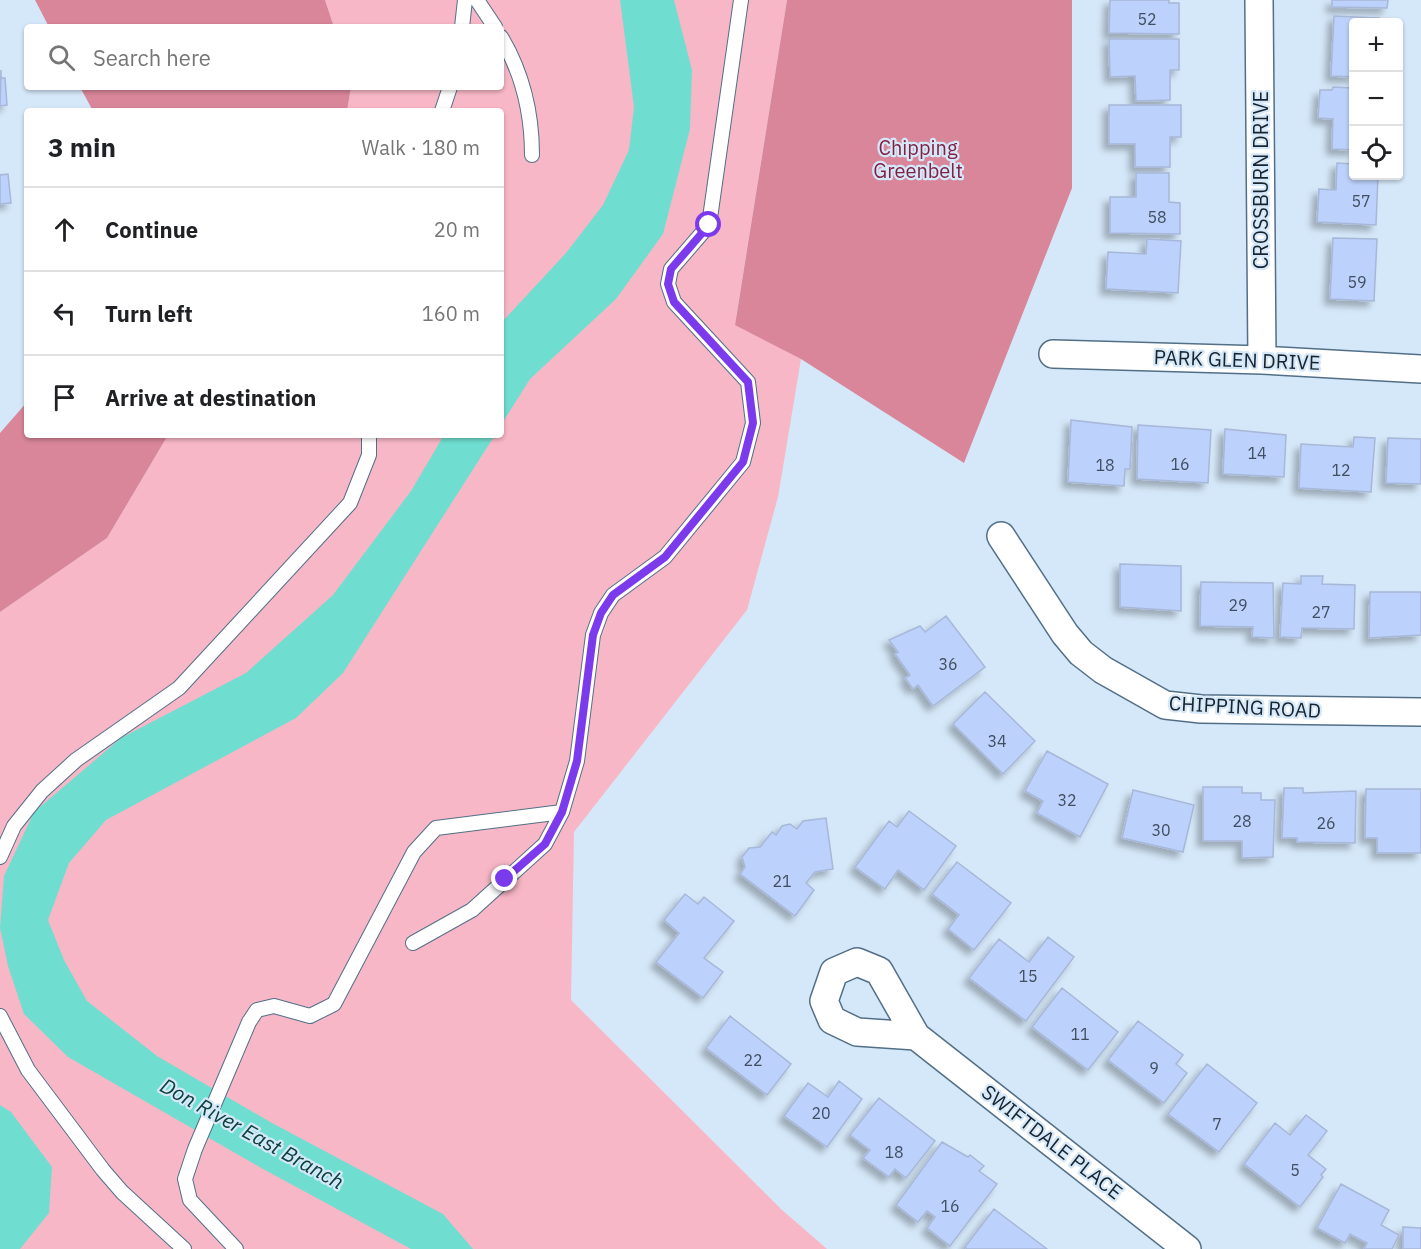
<!DOCTYPE html>
<meta charset="utf-8">
<style>
body{margin:0;font-family:"IBM Plex Sans",sans-serif;background:#f2f2f2;color:#202124}
.controls{position:absolute;right:18px;top:18px;display:grid;overflow:hidden;border-radius:6px;box-shadow:0 2px 4px #0004}
.controls button{width:54px;height:54px;display:grid;place-items:center;padding:0;border:0;border-bottom:2px solid #e0e0e0;background:#fff;color:#202124;font:30px sans-serif}
.stop{position:absolute;width:18px;height:18px;margin:-14px;border:4px solid #7c3aed;border-radius:50%;background:#fff}
.stop.end{background:#7c3aed;border-color:#fff;box-shadow:0 2px 6px #0008}
.list{margin:0;padding:0;list-style:none}
h2{display:flex;justify-content:space-between;align-items:center;height:78px;margin:0;padding:0 24px;font-size:26px}
h2 small{font-size:20px;font-weight:400;color:#757577}
.list li{display:grid;grid-template-columns:39px 1fr auto;gap:18px;align-items:center;box-sizing:border-box;height:84px;padding:0 24px;border-top:2px solid #e0e0e0}
.list b{display:block;font-size:22px;white-space:nowrap}
.list em{font-size:20px;font-style:normal;color:#757577}
.icon{flex:none;width:33px;height:33px;fill:none;stroke:currentColor;stroke-width:2;stroke-linecap:round;stroke-linejoin:round}
.map{position:relative;flex:none;width:1421px;height:1249px;overflow:hidden}
.search{position:absolute;background:#fff;box-shadow:0 2px 4px #0004;left:24px;top:24px;width:480px;height:66px;display:flex;align-items:center;gap:15px;box-sizing:border-box;padding:0 21px;border-radius:6px;color:#757577;font-size:22px}
.panel{position:absolute;background:#fff;box-shadow:0 2px 4px #0004;left:24px;top:108px;width:480px;height:330px;border-radius:6px}
.map>svg:first-child{display:block}
</style>
<div class="map">
<svg width="1421" height="1249" viewBox="0 0 1421 1249">
<defs>
<filter id="shadow"><feDropShadow dx="-5.5" dy="5.5" stdDeviation="3" flood-color="#0004"/></filter>
</defs>
<rect width="100%" height="100%" fill="#d5e8f9"/>
<!-- green -->
<path fill="#f8b7c6" d="M325 0H787L735 324 801 359 778 497 747 610 574 832 571 1000 781 1209 827 1249H0V612L107 538 168 435H501V111H347L351 87H501V27H334Z"/>
<!-- forest -->
<path fill="#d9869a" d="M35 0H325L334 27H49Z
M787 0H1072V188L964 463 801 359 735 325Z
M80 87H351L347 111H93Z
M27 402V435H168L107 538 0 612V433Z"/>
<!-- water -->
<path fill="#6fded0" d="M620 0H674L692 70 690 129 663 234 616 299 530 379 501 425V323L566 253 603 205 629 150 634 107Z
M444 435H495L343 673 296 718 106 820 69 863 48 920 64 960 87 1001 157 1056 272 1123 443 1214 473 1249H411L263 1169 68 1057 24 1014 8 966 0 928 4 876 34 812 121 738 246 673 333 595 411 491Z
M0 1105 11 1112 52 1167 49 1213 20 1249H0Z"/>
<!-- building -->
<path fill="#bcd1fb" stroke="#a7b7d8" stroke-width="1.5" filter="url(#shadow)" d="M1110 0H1169V3H1179V34L1109 33Z
M1332 0H1388L1387 8 1332 7Z
M1334 16 1379 18 1378 22H1354V77L1331 76Z
M1109 39H1179V70H1170V100L1136 101 1135 76 1110 77Z
M1 70V78H5L7 105 0 106Z
M1333 87 1354 88V150L1332 149 1333 119 1318 118 1320 90H1332Z
M1109 105H1181V137H1170V167H1135V144H1109Z
M1337 163 1354 164V176H1378L1376 225 1317 222 1319 189 1336 190Z
M1136 173H1169V202L1180 203V234L1110 233V197H1136Z
M8 174 11 203 0 204V175Z
M1333 238 1377 239 1374 301 1330 299Z
M1147 239 1181 241 1178 293 1106 289 1108 252 1146 254Z
M1071 420 1132 427 1130 469H1125L1124 486 1068 482Z
M1138 425 1211 430 1208 483 1137 479Z
M1225 429 1286 435 1284 477 1223 474Z
M1354 437 1375 438 1371 492 1299 488 1301 444 1353 447Z
M1388 438 1421 439V484L1386 483Z
M1120 564 1181 566V611L1120 607Z
M1301 576H1323L1322 584 1355 585 1354 629 1302 628 1301 638 1280 637 1283 583 1301 584Z
M1201 582 1273 583 1274 638 1252 637 1253 627 1200 626Z
M1370 592H1421V635L1369 638Z
M946 616 985 667 933 706 918 685 913 689 905 678 910 675 895 654 898 652 889 640 920 626 925 632Z
M985 692 1035 741 1003 774 953 724Z
M1047 751 1108 784 1080 837 1037 813 1043 801 1025 791Z
M1203 787H1242V793H1261V800H1275L1273 857 1242 858V841H1203Z
M1284 788H1303V793L1356 791 1355 843 1297 842V838H1282Z
M1366 789H1421V853H1377V838H1365Z
M1133 790 1194 805 1183 852 1122 838Z
M909 811 956 846 924 890 898 870 885 889 855 867 889 821 897 827Z
M826 818 833 869 815 872 806 883 814 890 795 916 740 874 745 867 742 857 749 848 760 847 772 832 776 835 782 826 790 824 797 829 803 821Z
M957 862 1011 903 974 950 948 929 959 915 932 894Z
M685 894 698 904 704 897 734 921 704 958 723 972 703 998 656 962 679 933 664 920Z
M1048 937 1074 957 1026 1021 969 978 999 939 1029 962Z
M1062 988 1118 1032 1088 1070 1032 1027Z
M730 1016 791 1064 767 1095 706 1048Z
M1138 1021 1183 1055 1176 1064 1187 1073 1164 1103 1108 1060Z
M1207 1064 1257 1103 1219 1152 1168 1114Z
M839 1081 862 1099 827 1147 784 1116 808 1083 828 1097Z
M879 1098 935 1141 906 1178 895 1169 889 1177 863 1158 870 1150 850 1135Z
M1306 1115 1327 1131 1308 1155 1326 1169 1321 1175 1323 1177 1300 1207 1244 1164 1275 1123 1290 1135Z
M942 1142 968 1157 970 1155 984 1166 979 1171 997 1184 950 1246 927 1228 935 1217 927 1211 918 1222 896 1205Z
M1341 1184 1389 1210 1381 1225 1399 1235 1392 1249H1364L1367 1243 1350 1234 1345 1243 1317 1228Z
M994 1209 1047 1249H967L965 1247Z
M1403 1227 1421 1228V1249H1403Z"/>
<g fill="none" stroke-linecap="round" stroke-linejoin="round">
<!-- lane casing -->
<g stroke="#526f87" stroke-width="16">
<path id="lane" d="M477 0 495 27
M462 27 465 0
M501 37C523 74 532 113 532 155
M442 111 450 87
M0 857 14 826 42 791 76 760 179 688 350 503 369 455V435
M413 943 472 910 545 844 562 812
M0 1016 28 1070 103 1170 122 1192 184 1249
M236 1249 190 1200 185 1179 195 1149 249 1022 257 1010 274 1006 310 1016 334 1004 414 852 436 828 562 812 577 761 593 635 601 613 613 595 665 557 743 462 753 423 748 382 674 302 668 284 671 269 709 225 741 0"/>
</g>
<!-- street casing -->
<g stroke="#526f87" stroke-width="30">
<path id="street" d="M1259 0 1262 360
M1053 354 1262 360 1421 369
M1001 536 1065 634 1081 653 1103 670 1165 705 1201 709 1421 712
M916 1036 857 1032 832 1020 824 1001 834 972 857 962 879 971 916 1036 1187 1249"/>
</g>
<!-- lane -->
<use href="#lane" stroke="#fff" stroke-width="14"/>
<!-- street -->
<use href="#street" stroke="#fff" stroke-width="27"/>
</g>
<g fill="none" stroke-linecap="round" stroke-linejoin="round">
<!-- route -->
<path stroke="#7c3aed" stroke-width="8" d="M505 879 545 844 562 812 577 761 593 635 601 613 613 595 665 557 743 462 753 423 748 382 674 302 668 284 671 269 709 225"/>
</g>
<g text-anchor="middle" stroke-width="4.5" stroke-linejoin="round" paint-order="stroke">
<!-- number labels -->
<g font-size="16" fill="#404e60">
<text x="1147" y="25">52</text>
<text x="1361" y="207">57</text>
<text x="1157" y="223">58</text>
<text x="1357" y="288">59</text>
<text x="1257" y="459">14</text>
<text x="1180" y="470">16</text>
<text x="1105" y="471">18</text>
<text x="1341" y="476">12</text>
<text x="1238" y="611">29</text>
<text x="1321" y="618">27</text>
<text x="948" y="670">36</text>
<text x="997" y="747">34</text>
<text x="1067" y="806">32</text>
<text x="1242" y="827">28</text>
<text x="1326" y="829">26</text>
<text x="1161" y="836">30</text>
<text x="782" y="887">21</text>
<text x="1028" y="982">15</text>
<text x="1080" y="1040">11</text>
<text x="753" y="1066">22</text>
<text x="1154" y="1074">9</text>
<text x="821" y="1119">20</text>
<text x="1217" y="1130">7</text>
<text x="894" y="1158">18</text>
<text x="1295" y="1176">5</text>
<text x="950" y="1212">16</text>
</g>
<!-- park labels -->
<g font-size="20" fill="#822042" stroke="#d5e8f9">
<text x="918" y="155">Chipping<tspan x="918" dy="23">Greenbelt</tspan></text>
</g>
<!-- street labels -->
<g font-size="20" fill="#17232d" stroke="#d5e8f9">
<text transform="translate(1261 180) rotate(-90)" y="7">CROSSBURN DRIVE</text>
<text transform="translate(1237 360) rotate(2)" y="7">PARK GLEN DRIVE</text>
<text transform="translate(1245 707) rotate(3)" y="7">CHIPPING ROAD</text>
<text transform="translate(1052 1142) rotate(38)" y="7">SWIFTDALE PLACE</text>
</g>
<!-- water labels -->
<g font-size="21" font-style="italic" fill="#0c403a" stroke="#d5e8f9">
<text transform="translate(252 1134) rotate(29)" y="7">Don River East Branch</text>
</g>
</g>
</svg>
<div class="controls">
<button>+</button>
<button>−</button>
<button><svg class="icon" aria-label="locate" viewBox="0 0 24 24"><circle cx="12" cy="12" r="6"/><path d="M12 2v4M12 18v4M2 12h4M18 12h4"/></svg></button>
</div>
<div class="stop" style="left:709px;top:225px"></div>
<div class="stop end" style="left:505px;top:879px"></div>
<div class="search"><svg class="icon" aria-label="search" viewBox="0 0 24 24"><circle cx="10" cy="10" r="6"/><path d="M15 15l6 6"/></svg>Search here</div>
<section class="panel">
<h2>3 min<small>Walk · 180 m</small></h2>
<ul class="list">
<li><svg class="icon" aria-label="ahead" viewBox="0 0 24 24"><path d="M12 20V5M6 11l6-6 6 6"/></svg><div><b>Continue</b></div><em>20 m</em></li>
<li><svg class="icon" aria-label="left" viewBox="0 0 24 24"><path d="M17 20v-9H6M10 6l-5 5 5 5"/></svg><div><b>Turn left</b></div><em>160 m</em></li>
<li><svg class="icon" aria-label="arrive" viewBox="0 0 24 24"><path d="M6 21V4h12l-3 4 3 4H6"/></svg><div><b>Arrive at destination</b></div></li>
</ul>
</section>
</div>
